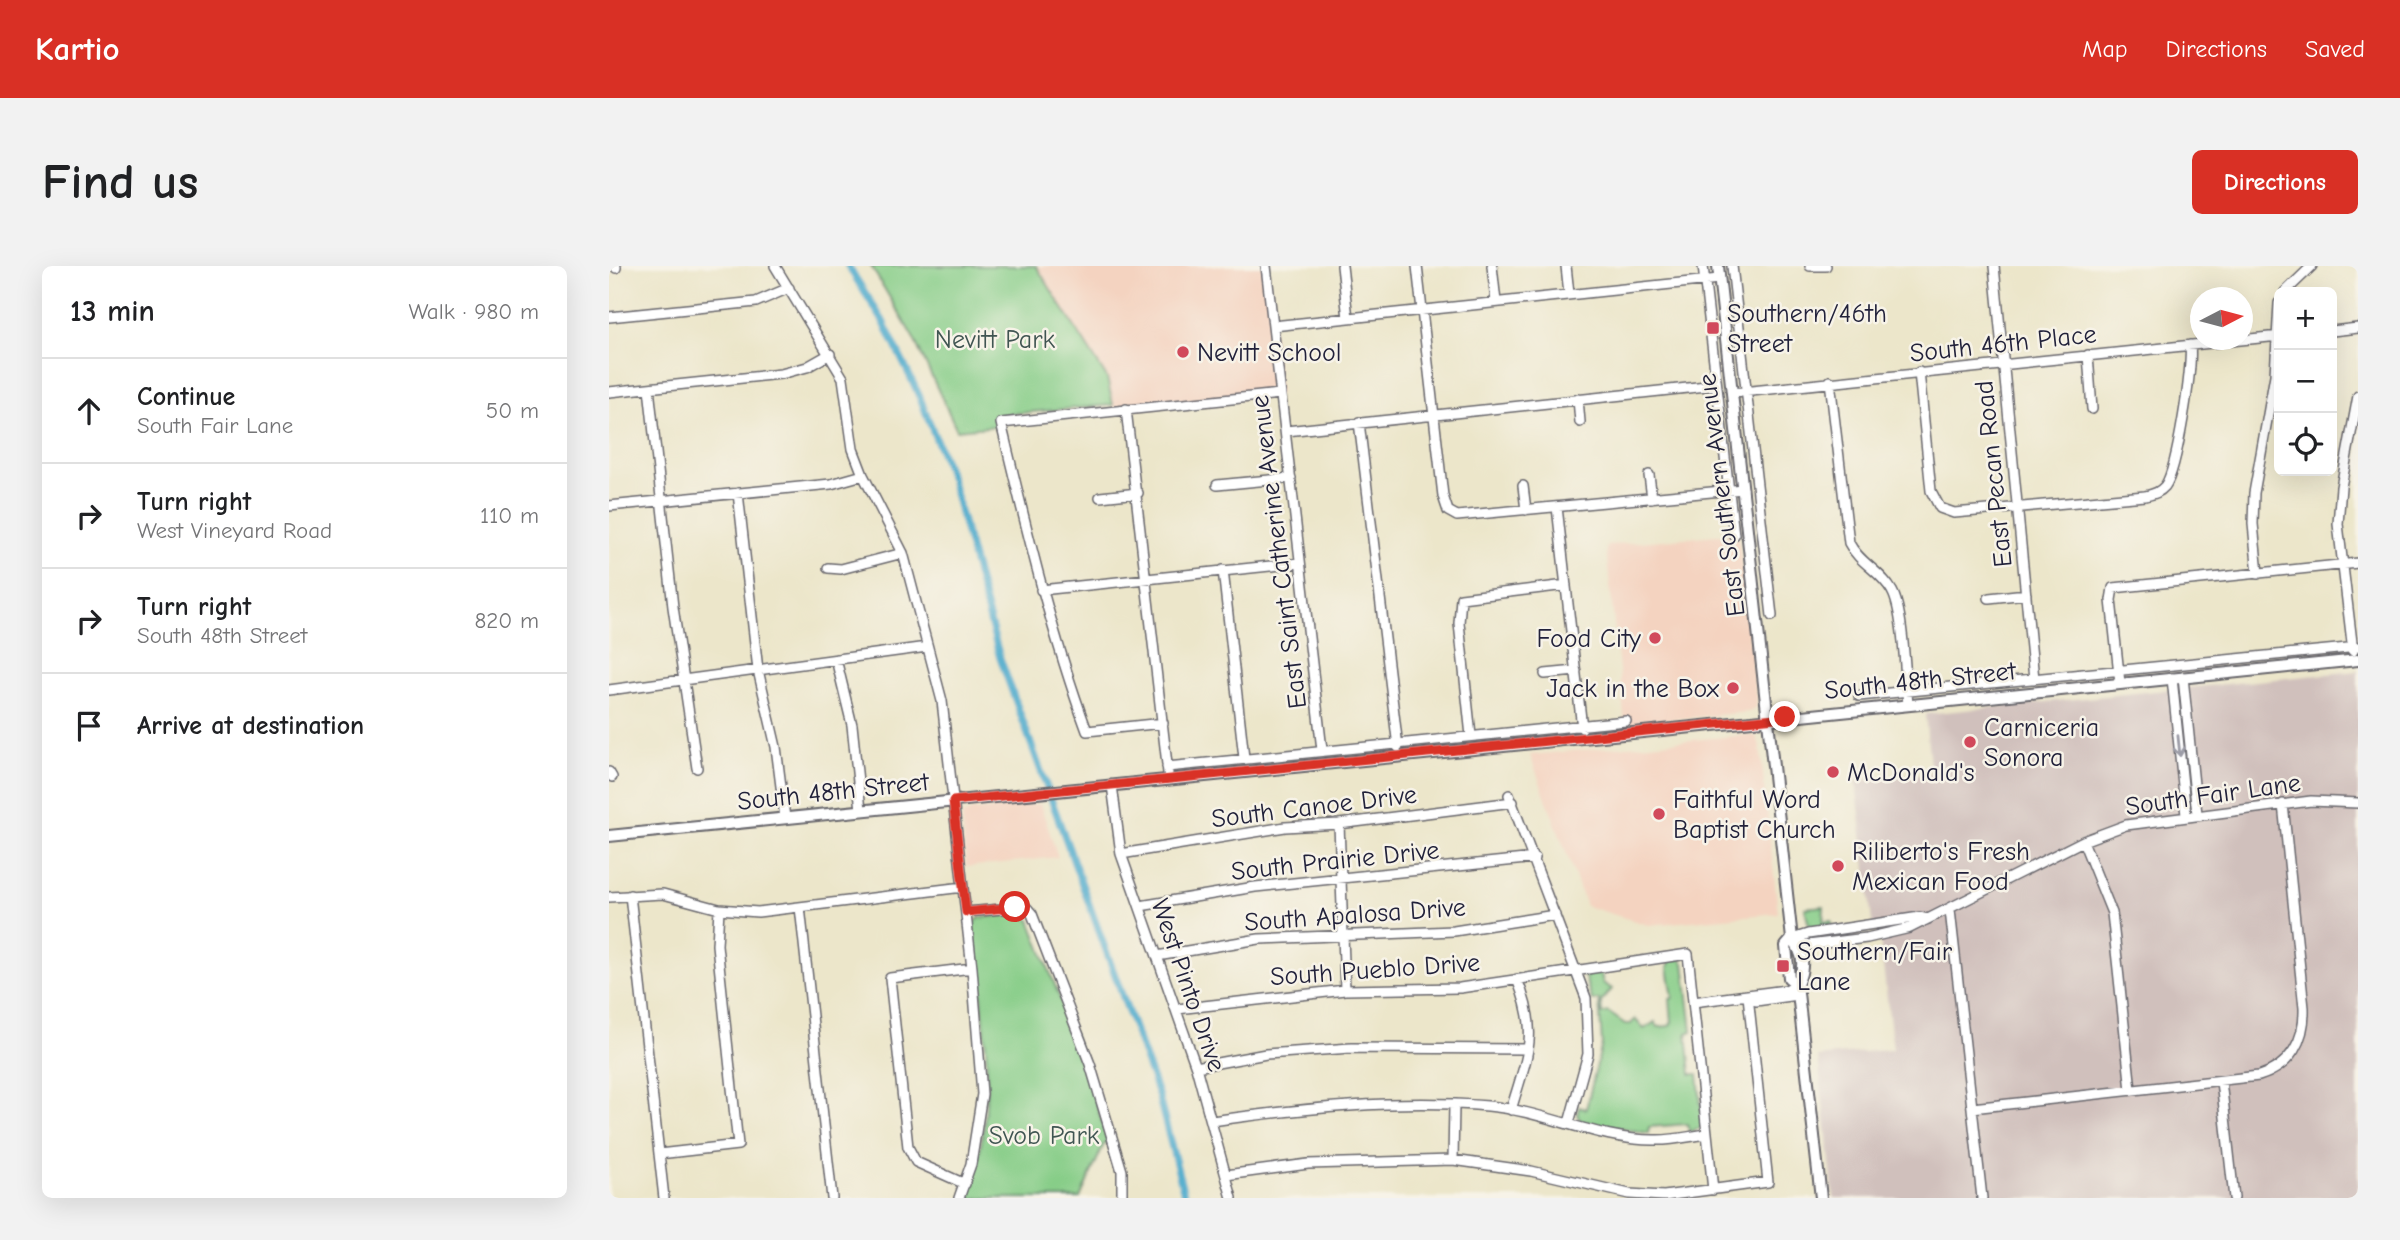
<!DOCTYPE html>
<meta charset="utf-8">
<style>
body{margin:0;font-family:"Comic Neue",sans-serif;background:#f2f2f2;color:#202124}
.controls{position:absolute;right:21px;top:21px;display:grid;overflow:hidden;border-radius:10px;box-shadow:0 7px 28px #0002}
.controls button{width:63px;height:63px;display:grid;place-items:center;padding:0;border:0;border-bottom:2px solid #e0e0e0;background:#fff;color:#202124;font:35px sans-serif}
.compass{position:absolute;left:1581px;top:21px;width:63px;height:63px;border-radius:50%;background:#fff;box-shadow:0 7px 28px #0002;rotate:84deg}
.stop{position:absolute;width:21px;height:21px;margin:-16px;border:5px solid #d93025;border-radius:50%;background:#fff}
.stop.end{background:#d93025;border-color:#fff;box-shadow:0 2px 7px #0008}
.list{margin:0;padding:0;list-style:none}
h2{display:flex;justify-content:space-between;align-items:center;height:91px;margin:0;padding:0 28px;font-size:30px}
h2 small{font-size:23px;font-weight:400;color:#757577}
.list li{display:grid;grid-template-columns:46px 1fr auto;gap:21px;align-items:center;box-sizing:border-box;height:105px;padding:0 28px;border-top:2px solid #e0e0e0}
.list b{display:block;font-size:26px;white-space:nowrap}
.list p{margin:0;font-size:23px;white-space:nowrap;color:#757577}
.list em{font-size:23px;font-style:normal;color:#757577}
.icon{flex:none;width:38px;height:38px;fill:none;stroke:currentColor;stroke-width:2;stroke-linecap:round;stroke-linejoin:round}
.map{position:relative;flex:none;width:1749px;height:932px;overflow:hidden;border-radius:10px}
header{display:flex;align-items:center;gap:42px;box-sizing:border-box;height:98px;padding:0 35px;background:#d93025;color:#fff}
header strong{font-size:33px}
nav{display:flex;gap:38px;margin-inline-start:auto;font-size:24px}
.intro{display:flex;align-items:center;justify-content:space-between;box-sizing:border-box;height:168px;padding:0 42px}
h1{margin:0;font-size:49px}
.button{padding:18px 32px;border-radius:10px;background:#d93025;color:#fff;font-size:24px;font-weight:700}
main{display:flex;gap:42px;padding:0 42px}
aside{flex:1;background:#fff;border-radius:10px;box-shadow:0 7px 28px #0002}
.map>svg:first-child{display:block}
</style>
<header>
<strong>Kartio</strong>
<nav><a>Map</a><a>Directions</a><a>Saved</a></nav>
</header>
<div class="intro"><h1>Find us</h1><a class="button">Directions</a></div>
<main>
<aside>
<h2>13 min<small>Walk · 980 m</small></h2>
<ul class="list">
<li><svg class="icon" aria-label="ahead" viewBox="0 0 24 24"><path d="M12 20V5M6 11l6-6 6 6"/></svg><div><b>Continue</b><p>South Fair Lane</p></div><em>50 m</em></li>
<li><svg class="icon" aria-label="right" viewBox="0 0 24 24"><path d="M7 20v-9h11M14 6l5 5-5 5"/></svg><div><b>Turn right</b><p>West Vineyard Road</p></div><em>110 m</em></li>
<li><svg class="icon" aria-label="right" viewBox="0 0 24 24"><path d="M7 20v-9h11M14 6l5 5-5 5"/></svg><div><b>Turn right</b><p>South 48th Street</p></div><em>820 m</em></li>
<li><svg class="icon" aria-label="arrive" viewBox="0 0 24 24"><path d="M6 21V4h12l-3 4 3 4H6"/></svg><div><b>Arrive at destination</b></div></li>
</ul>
</aside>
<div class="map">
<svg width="1749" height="932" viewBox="0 0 1749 932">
<rect width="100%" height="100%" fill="#f7f3e8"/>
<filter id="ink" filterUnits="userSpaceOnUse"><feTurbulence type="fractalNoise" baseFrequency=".0143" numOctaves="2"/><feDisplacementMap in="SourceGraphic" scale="14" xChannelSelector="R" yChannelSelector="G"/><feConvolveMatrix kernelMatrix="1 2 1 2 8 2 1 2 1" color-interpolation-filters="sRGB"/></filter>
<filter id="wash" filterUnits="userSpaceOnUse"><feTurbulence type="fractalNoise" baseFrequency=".00686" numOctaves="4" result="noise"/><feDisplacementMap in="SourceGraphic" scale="28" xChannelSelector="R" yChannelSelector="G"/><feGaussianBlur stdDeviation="1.57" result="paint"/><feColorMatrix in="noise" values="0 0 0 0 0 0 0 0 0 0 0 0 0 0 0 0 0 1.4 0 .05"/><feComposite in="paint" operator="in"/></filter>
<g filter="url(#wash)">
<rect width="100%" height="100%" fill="#ece6ca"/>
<!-- built -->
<path fill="#f4d3c0" d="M427 0H657L671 128 506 145 498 112Z
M1129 267 1148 440 1140 446 1016 458 997 283 999 279Z
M1137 469 1147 470 1151 480 1169 647 1039 659 977 640 921 489Z
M431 538 449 591 357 601 353 549 364 545Z"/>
<!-- industrial -->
<path fill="#d0c0bc" d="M1749 405V932H1225L1209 791 1284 783 1271 674 1263 656 1247 515 1322 508 1316 448Z"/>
<!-- green -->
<path fill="#87cd88" stroke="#547862" stroke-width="2" d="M262 0H427L498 112 504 139 399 148 392 151 388 160 348 164 304 71Z
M1215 640 1214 656 1222 655 1223 659 1200 661 1196 642Z
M413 647 421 654 471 785 499 876 495 878 471 932H356C393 846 374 749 364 659L370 652Z
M1062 693 1071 692 1075 697 1083 765 1078 767 1082 808H1089L1094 861 1080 866 1079 858 1040 861 1039 867 972 855 968 849 970 841 977 843 993 778 990 734 983 735 974 705 991 703 994 717 1003 723 992 736 993 748 999 746 1016 758H1022L1026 753 1035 763 1046 756 1049 761 1060 760 1063 756 1061 733 1064 732 1059 701Z"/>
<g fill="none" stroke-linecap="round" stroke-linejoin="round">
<!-- canal -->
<path stroke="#4eaacc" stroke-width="7" d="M239 0 274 55 310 129 342 212 391 392 549 828 576 932"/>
</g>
</g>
<g filter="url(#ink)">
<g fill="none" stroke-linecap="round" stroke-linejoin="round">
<!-- minor casing -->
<g stroke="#69676d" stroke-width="12">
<path id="minor" d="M7 0V2
M166 0 234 112 244 183 254 209 294 287 333 435 363 702 373 828 362 898 350 932
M657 0 713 484
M733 0 739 52
M808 0 834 230 839 245 848 250 1134 223
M883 0 887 36
M957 0 960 28
M1094 0 1125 269
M1123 0 1163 350
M1201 0H1217
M1385 0 1425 413
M1676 26 1703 0
M0 51 147 36 180 22
M664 60 1110 13
M1723 65 1749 62
M1479 89 1483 143
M1310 106 1322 225 1331 242 1345 247 1536 230C1544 228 1550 227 1556 220 1568 204 1584 101 1581 79
M1221 115 1240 277C1250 297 1273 306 1283 325 1295 346 1296 412 1299 438
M40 122 64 341 88 502
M0 126 172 108 198 101 221 88
M1123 127 1670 70
M969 133 971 156
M517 143 559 507
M750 156 789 481
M677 165 1107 119
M1040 209 1043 232
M608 219 682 212
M914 220 917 244
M129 227 149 404 167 481 176 552
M491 231 529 227
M0 240 222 218 254 209
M948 241 973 462
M219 302 232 303 294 287
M614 304 635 492
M1649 308 1644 258 1645 227 1666 109 1670 37
M432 324 691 297
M1380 332 1417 328
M1744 385 1729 258 1732 221 1749 130
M227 393 243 459 252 544
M936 408 967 405
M1574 411 1588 548
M1563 412 1577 549
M1511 417 1502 334 1504 322 1749 297
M0 424 318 381
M1250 430 1749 381
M554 457 478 465C441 364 417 261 392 157L671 128
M862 470 850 357 852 332 957 319
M558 501 1017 455
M0 506 3 511
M503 519 512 588 587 801 623 932
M900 529 977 732 979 788 960 857
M730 558 736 724
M1474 575 1503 647 1522 824
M512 588 676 561 730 558 904 536
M21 629 55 932
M0 631 54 628 110 643 149 646 354 621
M531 640 646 621 926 592
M191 641 223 932
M1341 644 1373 932
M357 646 417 641 423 648 481 798 513 905V932
M1183 673 1199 679 1258 672 1301 662 1474 575 1517 559 1702 535 1749 537
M1183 673 1199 668 1311 651 1319 653
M548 690 650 673 845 665 946 649
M1139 730 1147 735 1189 729
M1084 736 1177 724 1188 718
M568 743 736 724 851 722 1079 688 1104 924
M587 801 657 788 742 782 919 783
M1612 815 1625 932
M1363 842 1650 810C1682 800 1696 774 1695 742L1674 538
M902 844C918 789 931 769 908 713
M603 855C694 842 787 833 879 840 935 845 989 874 1045 874 1063 875 1081 870 1098 868
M50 888 129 879 108 679 110 643
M844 894 845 839
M617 909 699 898 844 894 922 905 1020 928 1055 930 1159 916 1139 730
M356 918 307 896 299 881 281 712 363 702"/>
</g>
<!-- major casing -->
<g stroke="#69676d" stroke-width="14">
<path id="major" d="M1109 0 1183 673C1195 688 1196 701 1188 718L1212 932
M0 570 1749 394
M1183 673 1177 680 1180 712 1188 718"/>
</g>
<!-- minor -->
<use href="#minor" stroke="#fff" stroke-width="9"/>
<!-- major -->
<use href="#major" stroke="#fff" stroke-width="10"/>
</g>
<!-- one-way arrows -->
<defs><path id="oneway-shaft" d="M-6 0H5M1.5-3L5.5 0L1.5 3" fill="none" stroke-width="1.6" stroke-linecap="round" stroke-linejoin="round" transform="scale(1.75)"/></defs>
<use stroke="#9c9ca7" href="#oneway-shaft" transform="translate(1570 480) rotate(84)"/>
</g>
<g fill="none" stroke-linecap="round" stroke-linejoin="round" filter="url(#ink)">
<!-- route -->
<path stroke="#d93025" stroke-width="9" d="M406 641 357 646 344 535 1176 451"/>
</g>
<!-- markers -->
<g fill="#d1495b" stroke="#f7f3e8" stroke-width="2.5">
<rect x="1097" y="55" width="14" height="14" rx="3.5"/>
<circle cx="574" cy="86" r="7"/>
<circle cx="1046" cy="372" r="7"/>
<circle cx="1124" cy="422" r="7"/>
<circle cx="1361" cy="476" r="7"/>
<circle cx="1224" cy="506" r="7"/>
<circle cx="1050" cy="548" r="7"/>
<circle cx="1229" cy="600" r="7"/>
<rect x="1167" y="693" width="14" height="14" rx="3.5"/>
</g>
<g text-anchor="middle" stroke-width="5" stroke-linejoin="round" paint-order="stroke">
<!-- poi labels -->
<g font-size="26" fill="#22223b" stroke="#f7f3e8" text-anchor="start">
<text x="1118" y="56">Southern/46th<tspan x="1118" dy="30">Street</tspan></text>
<text x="588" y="95">Nevitt School</text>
<text x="1032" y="381" text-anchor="end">Food City</text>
<text x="1110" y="431" text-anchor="end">Jack in the Box</text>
<text x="1375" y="470">Carniceria<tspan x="1375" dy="30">Sonora</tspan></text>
<text x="1238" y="515">McDonald's</text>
<text x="1064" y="542">Faithful Word<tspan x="1064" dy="30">Baptist Church</tspan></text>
<text x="1243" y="594">Riliberto's Fresh<tspan x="1243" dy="30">Mexican Food</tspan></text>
<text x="1188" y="694">Southern/Fair<tspan x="1188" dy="30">Lane</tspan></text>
</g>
<!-- park labels -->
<g font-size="26" fill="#405552" stroke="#f7f3e8">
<text x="386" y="82">Nevitt Park</text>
<text x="435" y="878">Svob Park</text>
</g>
<!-- street labels -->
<g font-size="26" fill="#22223b" stroke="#f7f3e8">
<text transform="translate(1394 77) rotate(-6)" y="9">South 46th Place</text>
<text transform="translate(1384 208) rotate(-96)" y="9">East Pecan Road</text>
<text transform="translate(1112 229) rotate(-97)" y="9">East Southern Avenue</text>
<text transform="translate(669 286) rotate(-97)" y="9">East Saint Catherine Avenue</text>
<text transform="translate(1311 414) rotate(-6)" y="9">South 48th Street</text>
<text transform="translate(224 525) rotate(-6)" y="9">South 48th Street</text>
<text transform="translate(1604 528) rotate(-8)" y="9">South Fair Lane</text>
<text transform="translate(705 540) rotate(-7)" y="9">South Canoe Drive</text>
<text transform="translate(726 594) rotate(-6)" y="9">South Prairie Drive</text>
<text transform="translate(746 648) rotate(-4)" y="9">South Apalosa Drive</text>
<text transform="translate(766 703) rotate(-4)" y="9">South Pueblo Drive</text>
<text transform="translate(580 719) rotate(71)" y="9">West Pinto Drive</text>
</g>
</g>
</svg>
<div class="controls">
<button>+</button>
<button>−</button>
<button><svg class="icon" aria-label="locate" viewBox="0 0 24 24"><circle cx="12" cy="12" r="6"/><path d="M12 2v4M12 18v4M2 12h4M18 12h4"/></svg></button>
</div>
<svg class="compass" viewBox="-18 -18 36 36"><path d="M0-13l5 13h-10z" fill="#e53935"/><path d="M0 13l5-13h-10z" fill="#757577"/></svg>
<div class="stop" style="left:406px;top:641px"></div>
<div class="stop end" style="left:1176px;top:451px"></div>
</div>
</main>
